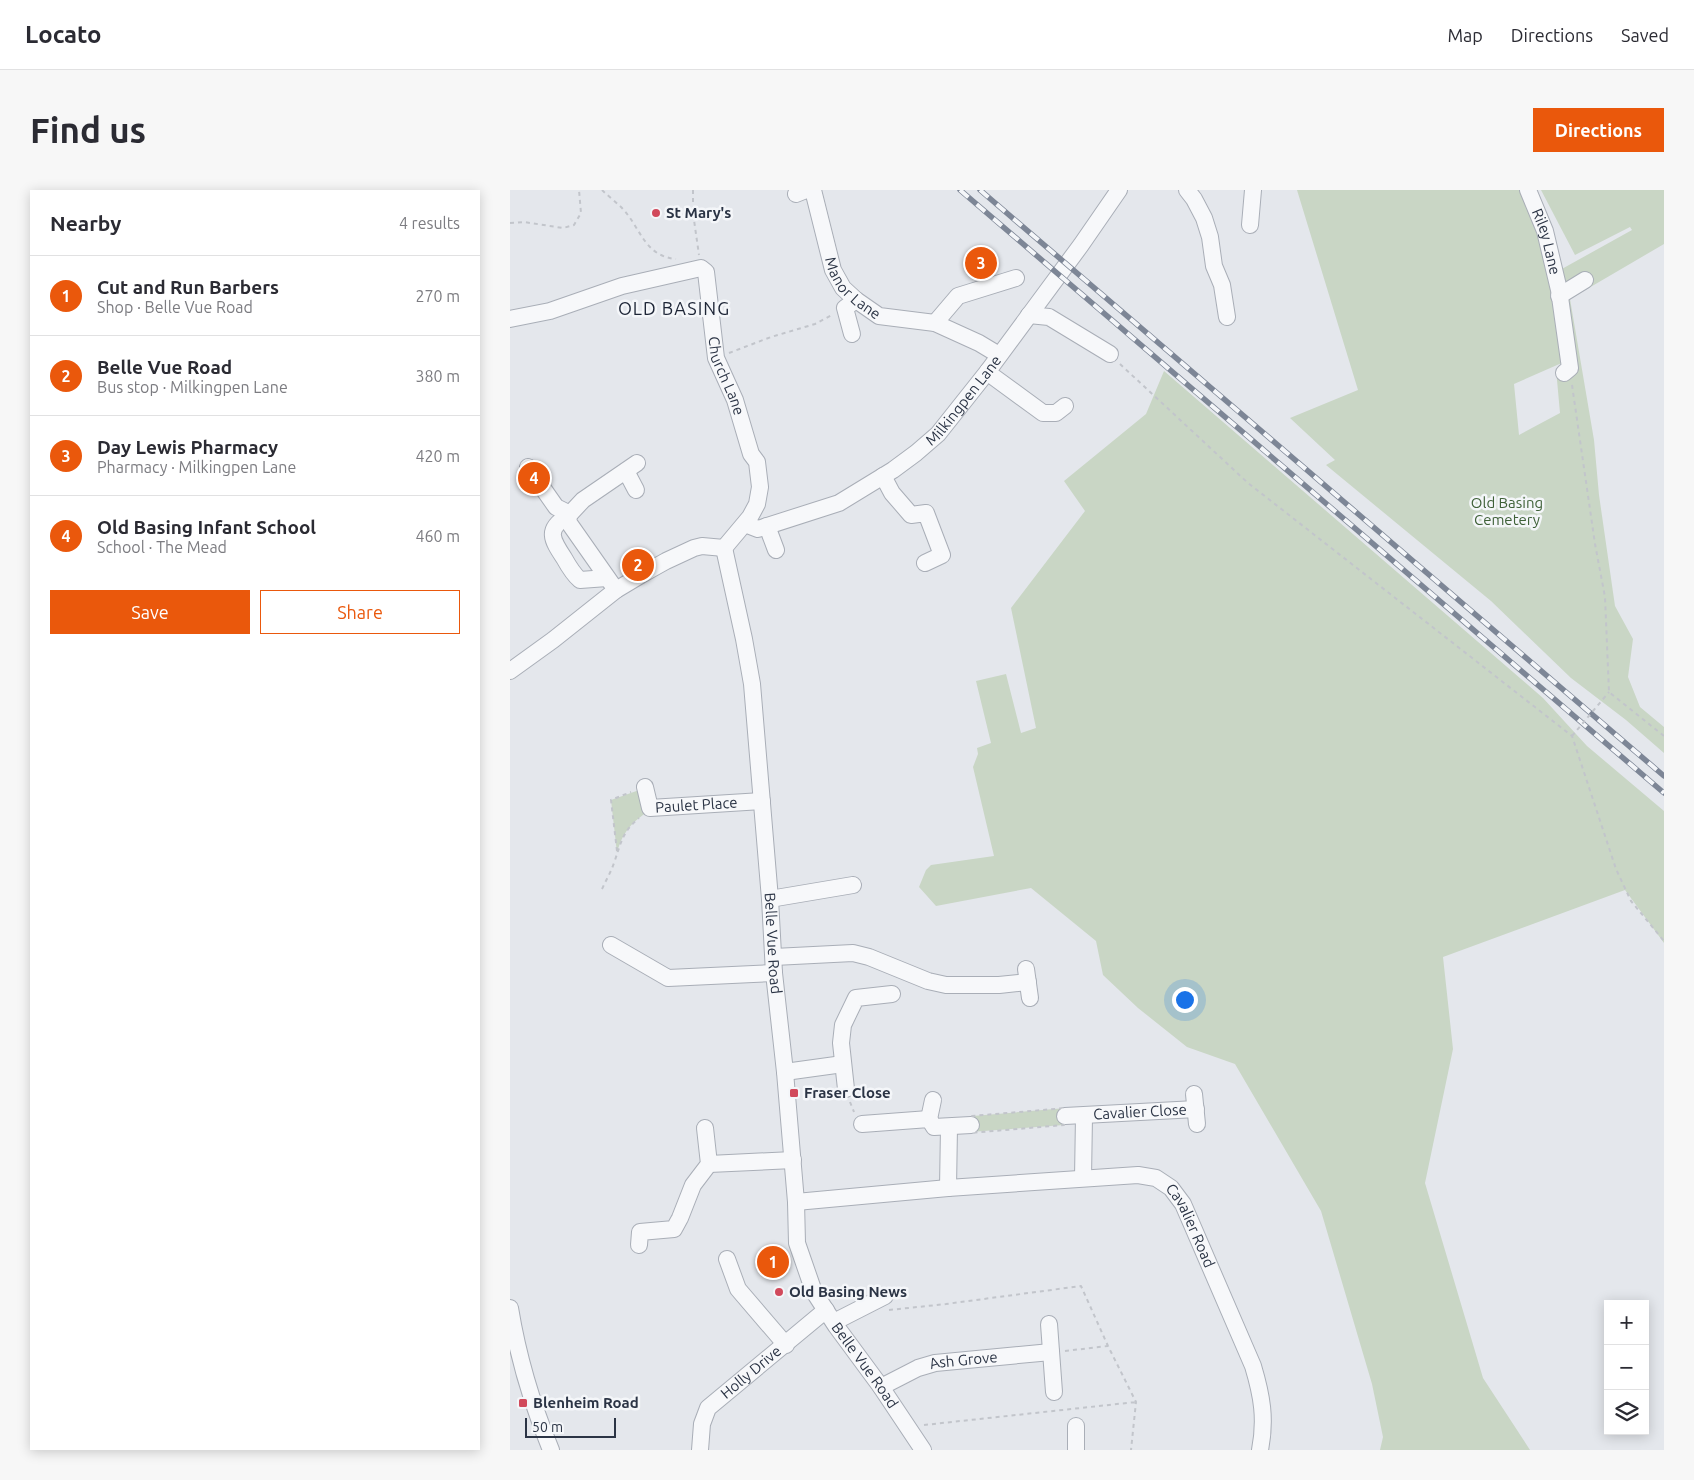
<!DOCTYPE html>
<meta charset="utf-8">
<style>
body{margin:0;font-family:Ubuntu,sans-serif;background:#f7f7f7;color:#2b2b33}
.controls{position:absolute;right:15px;bottom:15px;display:grid;overflow:hidden;border-radius:0px;box-shadow:0 2px 12px #0003}
.controls button{width:45px;height:45px;display:grid;place-items:center;padding:0;border:0;border-bottom:1px solid #e1e1e2;background:#fff;color:#2b2b33;font:25px sans-serif}
.scale{position:absolute;left:15px;bottom:12px;width:91px;box-sizing:border-box;padding-left:5px;border:2px solid #2b3445;border-top:0;font-size:14px;line-height:18px;white-space:nowrap;color:#2b3445;-webkit-text-stroke:4px #f4f6f9;paint-order:stroke}
.you{position:absolute;left:674px;top:809px;width:18px;height:18px;margin:-12px;border:4px solid #fff;border-radius:50%;background:#1a73e8;box-shadow:0 0 0 8px #1a73e833}
.badge{display:grid;place-items:center;width:32px;height:32px;border-radius:50%;background:#ea580c;color:#fff;font-size:16px;font-weight:700}
.pin{position:absolute;translate:-50% -50%;border:2px solid #fff;box-shadow:0 1px 5px #0006}
.list{margin:0;padding:0;list-style:none}
h2{display:flex;justify-content:space-between;align-items:center;height:65px;margin:0;padding:0 20px;font-size:21px}
h2 small{font-size:16px;font-weight:400;color:#7c7c81}
.list li{display:grid;grid-template-columns:32px 1fr auto;gap:15px;align-items:center;box-sizing:border-box;height:80px;padding:0 20px;border-top:1px solid #e1e1e2}
.list b{display:block;font-size:19px;white-space:nowrap}
.list p{margin:0;font-size:16px;white-space:nowrap;color:#7c7c81}
.list em{font-size:16px;font-style:normal;color:#7c7c81}
.actions{display:flex;gap:10px;padding:15px 20px}
.actions a{flex:1;padding:11px 0;border:1px solid #ea580c;border-radius:0px;text-align:center;font-size:18px;color:#ea580c}
.actions .main{background:#ea580c;color:#fff}
.icon{flex:none;width:28px;height:28px;fill:none;stroke:currentColor;stroke-width:2;stroke-linecap:round;stroke-linejoin:round}
.map{position:relative;flex:none;width:1154px;height:1260px;overflow:hidden;border-radius:0px}
header{display:flex;align-items:center;gap:30px;box-sizing:border-box;height:70px;padding:0 25px;background:#fff;border-bottom:1px solid #e1e1e2}
header strong{font-size:24px}
nav{display:flex;gap:28px;margin-inline-start:auto;font-size:18px}
.intro{display:flex;align-items:center;justify-content:space-between;box-sizing:border-box;height:120px;padding:0 30px}
h1{margin:0;font-size:35px}
.button{padding:12px 22px;border-radius:0px;background:#ea580c;color:#fff;font-size:18px;font-weight:700}
main{display:flex;gap:30px;padding:0 30px}
aside{flex:1;background:#fff;border-radius:0px;box-shadow:0 2px 12px #0003}
.map>svg:first-child{display:block}
</style>
<header>
<strong>Locato</strong>
<nav><a>Map</a><a>Directions</a><a>Saved</a></nav>
</header>
<div class="intro"><h1>Find us</h1><a class="button">Directions</a></div>
<main>
<aside>
<h2>Nearby<small>4 results</small></h2>
<ul class="list">
<li><span class="badge">1</span><div><b>Cut and Run Barbers</b><p>Shop · Belle Vue Road</p></div><em>270 m</em></li>
<li><span class="badge">2</span><div><b>Belle Vue Road</b><p>Bus stop · Milkingpen Lane</p></div><em>380 m</em></li>
<li><span class="badge">3</span><div><b>Day Lewis Pharmacy</b><p>Pharmacy · Milkingpen Lane</p></div><em>420 m</em></li>
<li><span class="badge">4</span><div><b>Old Basing Infant School</b><p>School · The Mead</p></div><em>460 m</em></li>
</ul>
<div class="actions"><a class="main">Save</a><a>Share</a></div>
</aside>
<div class="map">
<svg width="1154" height="1260" viewBox="0 0 1154 1260">
<rect width="100%" height="100%" fill="#e4e7ec"/>
<!-- green -->
<path fill="#c9d6c5" fill-rule="evenodd" d="M787 0H1013L1050 80 1122 40 1120 37 1065 65 1031 0H1154V54L1060 109 1084 250 1089 305 1105 416 1123 449 1118 487 1130 517 1154 537V563L1116 530 1061 488 981 411 816 275 825 270 780 228 848 200ZM1054 172 1046 179 1050 223 1009 245 1004 194Z
M654 181 1033 508 1077 556 1154 621V753L1115 700 933 767 943 859 915 993 973 1188 1020 1260H870L873 1247 862 1194 811 1021 725 874 677 857 628 818 593 785 586 751 521 698 426 716 409 697 416 680 421 675 484 666 463 577 468 564 467 558 481 553 466 491 496 484 511 543 526 538 501 418 575 321 554 291 636 224Z
M135 598 141 619C123 632 113 640 107 663L101 610Z
M556 918 554 935 460 942 463 926Z"/>
<g fill="none" stroke-linecap="round" stroke-linejoin="round">
<!-- minor casing -->
<g stroke="#a9aeb7" stroke-width="18">
<g id="minor">
<path id="s1" d="M303 0 323 80 333 98 346 110 369 126 425 133 469 153 489 165"/>
<path d="M677 0 684 9 694 28 700 47 704 76 712 95 717 127"/>
<path id="s2" d="M1018 0 1035 41 1049 100 1060 178 1054 183"/>
<path d="M286 4 296 0"/>
<path d="M740 35 743 0"/>
<path d="M1049 106 1075 90"/>
<path d="M519 125 539 127 600 164"/>
<path id="s3" d="M0 129 40 121 112 96 191 78 196 82 206 168 225 210 241 264 247 272 250 297 247 314 240 327 214 358"/>
<path d="M425 133 448 106 506 88"/>
<path d="M342 144 335 118 346 110"/>
<path d="M478 181 481 185 533 223H546L555 216"/>
<path d="M18 277 46 317 60 324"/>
<path d="M116 281 126 300"/>
<path d="M373 286 382 303 401 325 416 323 432 365 415 373"/>
<path d="M58 326C35 339 42 350 54 368 59 377 63 384 70 390L97 388"/>
<path id="s4" d="M235 334 248 339 329 313 383 280 406 263 428 244 478 181 571 55 609 0"/>
<path d="M257 336 266 360"/>
<path id="s5" d="M214 358 234 449 242 494 260 709 264 783 275 882 286 1012 287 1053 304 1102 326 1136 371 1197 413 1260"/>
<path d="M106 400 59 333 58 326 73 310 127 273"/>
<path d="M0 481 43 450 106 400 131 385 156 371 184 358 192 356 214 358"/>
<path id="s6" d="M135 597 140 618 252 611"/>
<path d="M260 709 343 695"/>
<path d="M101 755 158 788 264 783"/>
<path d="M264 767 343 763 359 767 418 791 436 795H489L518 792"/>
<path d="M516 779 520 808"/>
<path d="M275 882 333 874"/>
<path d="M336 899 331 853 333 835 346 808 382 804"/>
<path d="M684 904 687 934"/>
<path id="s7" d="M555 926 686 919"/>
<path d="M419 929 423 910"/>
<path d="M352 934 419 929 424 937 461 935"/>
<path d="M199 974 283 970"/>
<path d="M573 988 574 926"/>
<path d="M438 998 439 937"/>
<path id="s8" d="M286 1012 438 998 628 985 646 988 661 998 673 1014 743 1176C752 1206 756 1229 750 1260"/>
<path d="M129 1055 130 1042 164 1039 170 1028 183 995 199 974 195 938"/>
<path d="M217 1069 228 1099 276 1155"/>
<path d="M0 1118C8 1167 22 1214 41 1260"/>
<path d="M324 1132 375 1106"/>
<path d="M539 1134 544 1202"/>
<path id="s9" d="M371 1197 408 1178 425 1173 541 1162"/>
<path d="M566 1236V1260"/>
<path id="s10" d="M190 1260 192 1234 198 1218 316 1120"/>
</g>
</g>
<!-- path -->
<path stroke="#c2c5cb" stroke-width="2" stroke-dasharray="4 4" stroke-linecap="butt" d="M92 0C98 6 106 12 112 18 131 38 134 66 166 69
M183 0V23L189 65
M0 33 14 32 53 38 64 35 71 23 69 0
M219 163 261 147 305 134 322 125
M610 174 738 293 1062 546 1106 679 1121 711 1154 751
M1062 195 1085 354 1095 407 1099 502 1154 546
M107 661 101 610 121 602
M92 699C96 690 101 682 104 673 111 653 112 642 129 628
M340 912 344 922
M556 918 554 935 460 943 462 926Z
M379 1120 436 1114 571 1096 598 1156 626 1212 621 1260
M555 1161 598 1156
M414 1235 626 1212"/>
<!-- minor -->
<use href="#minor" stroke="#f7f8fa" stroke-width="16"/>
<!-- rail casing -->
<g stroke="#7d8696" stroke-width="5.5">
<path id="rail" d="M450 0 1154 603
M470 0 1154 586"/>
</g>
<!-- rail -->
<use href="#rail" stroke="#f4f6f9" stroke-width="4" stroke-dasharray="11" stroke-linecap="butt"/>
<!-- path-bridge -->
<path stroke="#c2c5cb" stroke-width="2" stroke-dasharray="4 4" stroke-linecap="butt" d="M1062 546 1099 502"/>
</g>
<!-- markers -->
<g fill="#d1495b" stroke="#f4f6f9" stroke-width="2">
<circle cx="146" cy="23" r="5"/>
<rect x="279" y="898" width="10" height="10" rx="2.5"/>
<circle cx="269" cy="1102" r="5"/>
<rect x="8" y="1208" width="10" height="10" rx="2.5"/>
</g>
<g text-anchor="middle" stroke-width="5" stroke-linejoin="round" paint-order="stroke">
<!-- poi labels -->
<g font-size="15" font-weight="bold" fill="#2b3445" stroke="#f4f6f9" text-anchor="start">
<text x="156" y="28">St Mary's</text>
<text x="294" y="908">Fraser Close</text>
<text x="279" y="1107">Old Basing News</text>
<text x="23" y="1218">Blenheim Road</text>
</g>
<!-- street labels -->
<g font-size="15" fill="#2b3445" stroke="#f4f6f9">
<text dy="5" stroke="none"><textPath href="#s2" startOffset="55">Riley Lane</textPath></text>
<text dy="5" stroke="none"><textPath href="#s1" startOffset="109">Manor Lane</textPath></text>
<text dy="5" stroke="none"><textPath href="#s3" startOffset="311">Church Lane</textPath></text>
<text dy="5" stroke="none"><textPath href="#s4" startOffset="262">Milkingpen Lane</textPath></text>
<text dy="5" stroke="none"><textPath href="#s6" startOffset="68">Paulet Place</textPath></text>
<text dy="5" stroke="none"><textPath href="#s5" startOffset="399">Belle Vue Road</textPath></text>
<text dy="5" stroke="none"><textPath href="#s7" startOffset="75">Cavalier Close</textPath></text>
<text dy="5" stroke="none"><textPath href="#s8" startOffset="422">Cavalier Road</textPath></text>
<text dy="5" stroke="none"><textPath href="#s9" startOffset="88">Ash Grove</textPath></text>
<text dy="5" stroke="none"><textPath href="#s5" startOffset="841">Belle Vue Road</textPath></text>
<text dy="5" stroke="none"><textPath href="#s10" startOffset="99">Holly Drive</textPath></text>
</g>
<!-- park labels -->
<g font-size="15" fill="#3f6138" stroke="#f4f6f9">
<text x="997" y="318">Old Basing<tspan x="997" dy="17">Cemetery</tspan></text>
</g>
<!-- quarter labels -->
<g font-size="18" letter-spacing="1" fill="#1d2536" stroke="#f4f6f9">
<text x="164" y="125">OLD BASING</text>
</g>
</g>
</svg>
<div class="controls">
<button>+</button>
<button>−</button>
<button><svg class="icon" aria-label="layers" viewBox="0 0 24 24"><path d="M12 4l9 5-9 5-9-5zM3 14l9 5 9-5"/></svg></button>
</div>
<div class="scale">50 m</div>
<div class="you"></div>
<div class="pin badge" style="left:263px;top:1072px">1</div>
<div class="pin badge" style="left:128px;top:375px">2</div>
<div class="pin badge" style="left:471px;top:73px">3</div>
<div class="pin badge" style="left:24px;top:288px">4</div>
</div>
</main>
